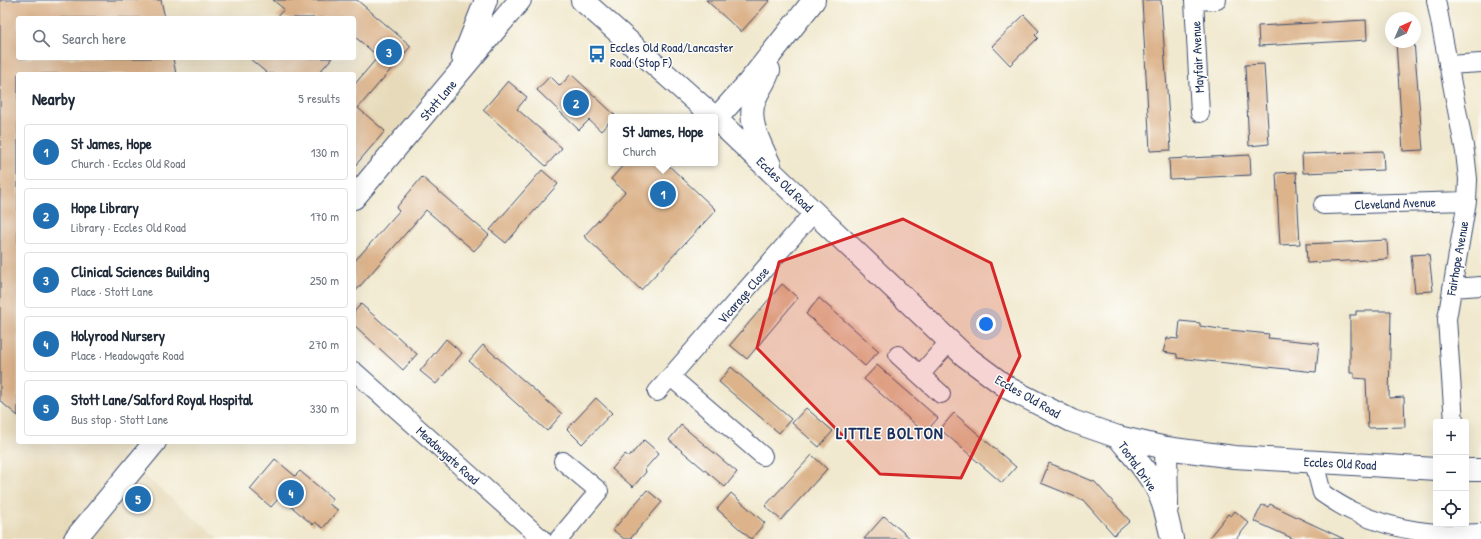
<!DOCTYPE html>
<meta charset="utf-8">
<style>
body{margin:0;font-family:"Patrick Hand",sans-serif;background:#f6f6f7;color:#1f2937}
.controls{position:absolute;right:12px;bottom:12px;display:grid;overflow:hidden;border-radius:4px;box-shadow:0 4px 16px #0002}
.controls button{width:36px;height:36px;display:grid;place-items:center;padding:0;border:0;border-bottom:1px solid #e0e1e3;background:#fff;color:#1f2937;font:20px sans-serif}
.compass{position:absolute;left:1385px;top:12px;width:36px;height:36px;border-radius:50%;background:#fff;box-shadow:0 4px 16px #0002;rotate:44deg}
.you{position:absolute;left:986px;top:324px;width:14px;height:14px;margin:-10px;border:3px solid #fff;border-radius:50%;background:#1a73e8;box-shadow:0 0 0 6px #1a73e833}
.badge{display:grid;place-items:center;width:26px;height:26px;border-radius:50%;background:#1f6fb2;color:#fff;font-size:13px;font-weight:700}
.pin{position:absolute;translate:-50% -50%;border:2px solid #fff;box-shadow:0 1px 4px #0006}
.popup{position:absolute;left:608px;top:114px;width:110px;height:52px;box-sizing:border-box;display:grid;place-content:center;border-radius:4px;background:#fff;filter:drop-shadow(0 1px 3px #0005);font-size:13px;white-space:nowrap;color:#747a83}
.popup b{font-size:15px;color:#1f2937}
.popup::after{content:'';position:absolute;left:50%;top:100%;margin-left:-8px;border:8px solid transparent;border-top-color:#fff}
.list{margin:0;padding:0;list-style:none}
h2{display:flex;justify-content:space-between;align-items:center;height:52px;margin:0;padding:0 16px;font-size:17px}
h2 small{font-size:13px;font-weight:400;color:#747a83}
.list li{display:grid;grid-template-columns:26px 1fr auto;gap:12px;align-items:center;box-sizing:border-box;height:56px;margin:0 8px 8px;padding:0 8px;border:1px solid #e0e1e3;border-radius:4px}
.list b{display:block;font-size:15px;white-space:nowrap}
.list p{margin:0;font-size:13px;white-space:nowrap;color:#747a83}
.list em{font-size:13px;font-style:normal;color:#747a83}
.icon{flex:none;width:22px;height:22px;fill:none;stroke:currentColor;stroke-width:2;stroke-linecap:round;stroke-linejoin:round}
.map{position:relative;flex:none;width:1481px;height:539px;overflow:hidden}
.search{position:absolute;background:#fff;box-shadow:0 4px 16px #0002;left:16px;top:16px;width:340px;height:44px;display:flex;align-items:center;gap:10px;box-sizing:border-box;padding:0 14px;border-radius:4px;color:#747a83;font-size:15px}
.panel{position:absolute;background:#fff;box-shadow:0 4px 16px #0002;left:16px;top:72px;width:340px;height:372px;border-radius:4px}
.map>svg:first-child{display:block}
</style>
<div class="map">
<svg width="1481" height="539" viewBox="0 0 1481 539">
<rect width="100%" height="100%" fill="#fdfcf7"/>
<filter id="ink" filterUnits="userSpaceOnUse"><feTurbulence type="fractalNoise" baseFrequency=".025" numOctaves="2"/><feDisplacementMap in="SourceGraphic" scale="8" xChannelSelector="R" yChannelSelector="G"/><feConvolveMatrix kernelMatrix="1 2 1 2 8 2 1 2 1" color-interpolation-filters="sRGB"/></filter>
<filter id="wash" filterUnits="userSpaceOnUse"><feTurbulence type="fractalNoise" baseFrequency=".012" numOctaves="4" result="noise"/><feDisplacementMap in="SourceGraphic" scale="16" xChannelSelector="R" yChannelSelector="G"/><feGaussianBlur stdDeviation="0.9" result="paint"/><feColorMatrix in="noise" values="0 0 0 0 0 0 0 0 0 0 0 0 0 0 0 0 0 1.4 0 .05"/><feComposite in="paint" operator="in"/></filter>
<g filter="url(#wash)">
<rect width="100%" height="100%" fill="#f1e9cf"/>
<!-- built -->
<path fill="#e7daba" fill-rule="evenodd" d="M0 0H481L463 58 354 184V74H18V442H132L120 455 220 539H0ZM18 18H354V58H18Z"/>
<g id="blocks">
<!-- building -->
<path fill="#dcb38b" d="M0 0H161L165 18H18V58H173L176 74H18V416L0 401Z
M273 0H357L411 46 358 108 385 131 354 167V85L377 58H380L354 36V18H276L284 9Z
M706 0H770L741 32Z
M1142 0H1161L1171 150 1150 151Z
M1024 15 1039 31 1035 35 1038 38 1010 65 992 46Z
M1366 20 1367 40 1259 46 1258 26Z
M1396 42H1414L1423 150 1403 151Z
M249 58H332L318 74H268Z
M1264 64 1269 144 1249 146 1245 65Z
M571 74 615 115 611 117V120L601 131 589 120 579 130 537 90 550 76 560 86Z
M508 81 527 97 517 109 562 148 546 166 483 110Z
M1383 151 1384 170 1303 173 1302 154Z
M1250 155 1251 175 1170 179 1169 159Z
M625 163H666L716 210 641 290 584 236 625 192 611 179Z
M542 170 558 184 506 243 490 230Z
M1296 172 1300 244 1280 245 1276 173Z
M422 177 489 235 474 251 426 210 354 293V262L399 211 396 208Z
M1387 240 1388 259 1307 263 1306 244Z
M1429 254 1433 291 1415 292 1411 255Z
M782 284 798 298 747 359 730 345Z
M819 298 879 351 865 366 806 314Z
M361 304 417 354 403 370 354 325V312Z
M1356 311H1391L1389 398 1404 397 1405 427 1368 428 1366 379 1354 378V373H1350V315H1356Z
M1180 321 1200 323V326L1220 329 1269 334 1268 338 1319 343 1316 372 1177 358V354L1163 352 1167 338 1178 339Z
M446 339 462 353 436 384 420 371Z
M483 345 562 414 547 431 469 361Z
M877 365 938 418 925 433 864 379Z
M731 367 791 419 779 433 719 382Z
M596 398 612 413 582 444 567 429Z
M806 408 833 431 819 447 792 423Z
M954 413 1016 467 1002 483 940 429Z
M681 425 737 472 725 487 669 440Z
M644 440 659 453 645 469 646 472 633 487 612 469 625 454 629 457Z
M812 455 827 469 781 520 765 506Z
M275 459 295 476 300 471 333 499 329 504 338 510 323 528 315 522 313 525 280 497 271 507 250 489Z
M1049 463 1095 482 1130 521 1114 535 1083 500 1041 483Z
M647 490 662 502 630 539H624L613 530Z
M731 493 765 523 751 539 717 509Z
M1270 504 1299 518 1344 539H1294L1254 521 1262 505 1268 507Z
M1235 511 1249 523 1236 539H1208L1228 514 1231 516Z
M884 516 911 539H864Z"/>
</g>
</g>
<g filter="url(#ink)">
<use href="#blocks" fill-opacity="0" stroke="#3b4b6f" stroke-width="1"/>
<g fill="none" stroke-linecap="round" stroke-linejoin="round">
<!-- minor casing -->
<g stroke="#3b4b6f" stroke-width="20">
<path id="minor" d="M1194 0 1200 113
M1436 0 1465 152 1468 179 1467 201 1447 319 1454 422
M1194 1 1217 0
M1448 65 1481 63
M1323 205 1467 201
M1452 288 1481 286
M898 355 941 394
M354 371 542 539
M920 375 950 341
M671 377 763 456
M657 392 814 212
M1314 462 1322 493C1332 500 1343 507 1354 512 1396 531 1436 536 1481 533
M559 539 599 491 563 461"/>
</g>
<!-- tertiary casing -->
<g stroke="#3b4b6f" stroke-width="24">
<path id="tertiary" d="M1118 437C1131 453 1145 468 1155 486 1164 502 1168 521 1172 539
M1166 448 1167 508"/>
</g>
<!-- primary casing -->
<g stroke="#3b4b6f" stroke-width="24">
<path id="primary" d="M582 0 714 117
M463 58 486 0
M769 70C766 81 759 89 755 99 746 121 761 145 770 165
M715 118 965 356 1008 388 1072 421 1118 437 1166 448 1234 457 1436 469
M716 119 749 82 814 0
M354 198 520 0
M1466 470H1481
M75 539 155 442"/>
</g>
<!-- minor -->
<use href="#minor" stroke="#fff" stroke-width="18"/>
<!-- tertiary -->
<use href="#tertiary" stroke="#fff" stroke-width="22"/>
<!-- primary -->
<use href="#primary" stroke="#fff" stroke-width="22"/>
</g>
</g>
<!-- marked area -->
<path fill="#d62828" fill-opacity="0.2" stroke="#d62828" stroke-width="3" stroke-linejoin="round" d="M903 219 991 263 1020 356 961 478 880 474 757 348 779 262Z"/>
<!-- icons -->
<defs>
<g id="bus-bare" transform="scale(1.38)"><path d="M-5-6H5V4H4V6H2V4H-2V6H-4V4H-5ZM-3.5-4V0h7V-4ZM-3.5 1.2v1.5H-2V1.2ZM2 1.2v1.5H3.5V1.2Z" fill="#1f6fb2" stroke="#fdfcf7" stroke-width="2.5" paint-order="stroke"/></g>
</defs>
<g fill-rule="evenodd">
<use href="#bus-bare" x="597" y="54"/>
</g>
<g text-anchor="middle" stroke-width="3" stroke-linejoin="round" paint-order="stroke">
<!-- poi labels -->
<g font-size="13" fill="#1b2f5e" stroke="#fdfcf7" text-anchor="start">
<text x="610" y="52">Eccles Old Road/Lancaster<tspan x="610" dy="15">Road (Stop F)</tspan></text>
</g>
<!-- street labels -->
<g font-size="13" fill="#1b2f5e" stroke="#fdfcf7">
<text transform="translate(1197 57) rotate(-93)" y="5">Mayfair Avenue</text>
<text transform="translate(438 100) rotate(-50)" y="5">Stott Lane</text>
<text transform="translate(785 184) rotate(44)" y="5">Eccles Old Road</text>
<text transform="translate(1395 203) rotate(-2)" y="5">Cleveland Avenue</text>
<text transform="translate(1457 258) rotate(-80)" y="5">Fairhope Avenue</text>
<text transform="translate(743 295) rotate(-49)" y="5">Vicarage Close</text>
<text transform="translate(1028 396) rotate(30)" y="5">Eccles Old Road</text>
<text transform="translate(448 455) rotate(42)" y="5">Meadowgate Road</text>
<text transform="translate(1340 463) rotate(3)" y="5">Eccles Old Road</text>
<text transform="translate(1138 466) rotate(55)" y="5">Tootal Drive</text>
</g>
<!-- district labels -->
<g font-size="17" font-weight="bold" letter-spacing="1" fill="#1b2f5e" stroke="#fdfcf7">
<text x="890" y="439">LITTLE BOLTON</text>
</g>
</g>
</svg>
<div class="controls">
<button>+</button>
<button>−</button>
<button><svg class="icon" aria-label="locate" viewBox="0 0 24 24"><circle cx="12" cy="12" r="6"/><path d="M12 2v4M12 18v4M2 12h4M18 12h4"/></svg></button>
</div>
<svg class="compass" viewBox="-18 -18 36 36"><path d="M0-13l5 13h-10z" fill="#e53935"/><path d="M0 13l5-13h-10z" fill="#747a83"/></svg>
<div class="you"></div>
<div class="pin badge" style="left:663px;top:194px">1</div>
<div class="popup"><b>St James, Hope</b>Church</div>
<div class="pin badge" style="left:576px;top:103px">2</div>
<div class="pin badge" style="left:389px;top:52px">3</div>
<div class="pin badge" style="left:291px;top:493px">4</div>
<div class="pin badge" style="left:138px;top:499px">5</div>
<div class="search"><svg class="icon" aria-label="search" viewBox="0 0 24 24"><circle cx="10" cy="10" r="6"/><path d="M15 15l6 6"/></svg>Search here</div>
<section class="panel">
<h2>Nearby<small>5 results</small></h2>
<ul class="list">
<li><span class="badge">1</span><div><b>St James, Hope</b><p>Church · Eccles Old Road</p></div><em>130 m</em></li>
<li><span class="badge">2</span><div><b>Hope Library</b><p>Library · Eccles Old Road</p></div><em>170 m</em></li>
<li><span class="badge">3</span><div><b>Clinical Sciences Building</b><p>Place · Stott Lane</p></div><em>250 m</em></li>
<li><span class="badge">4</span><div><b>Holyrood Nursery</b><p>Place · Meadowgate Road</p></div><em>270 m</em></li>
<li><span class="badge">5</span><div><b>Stott Lane/Salford Royal Hospital</b><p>Bus stop · Stott Lane</p></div><em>330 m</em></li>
</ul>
</section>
</div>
